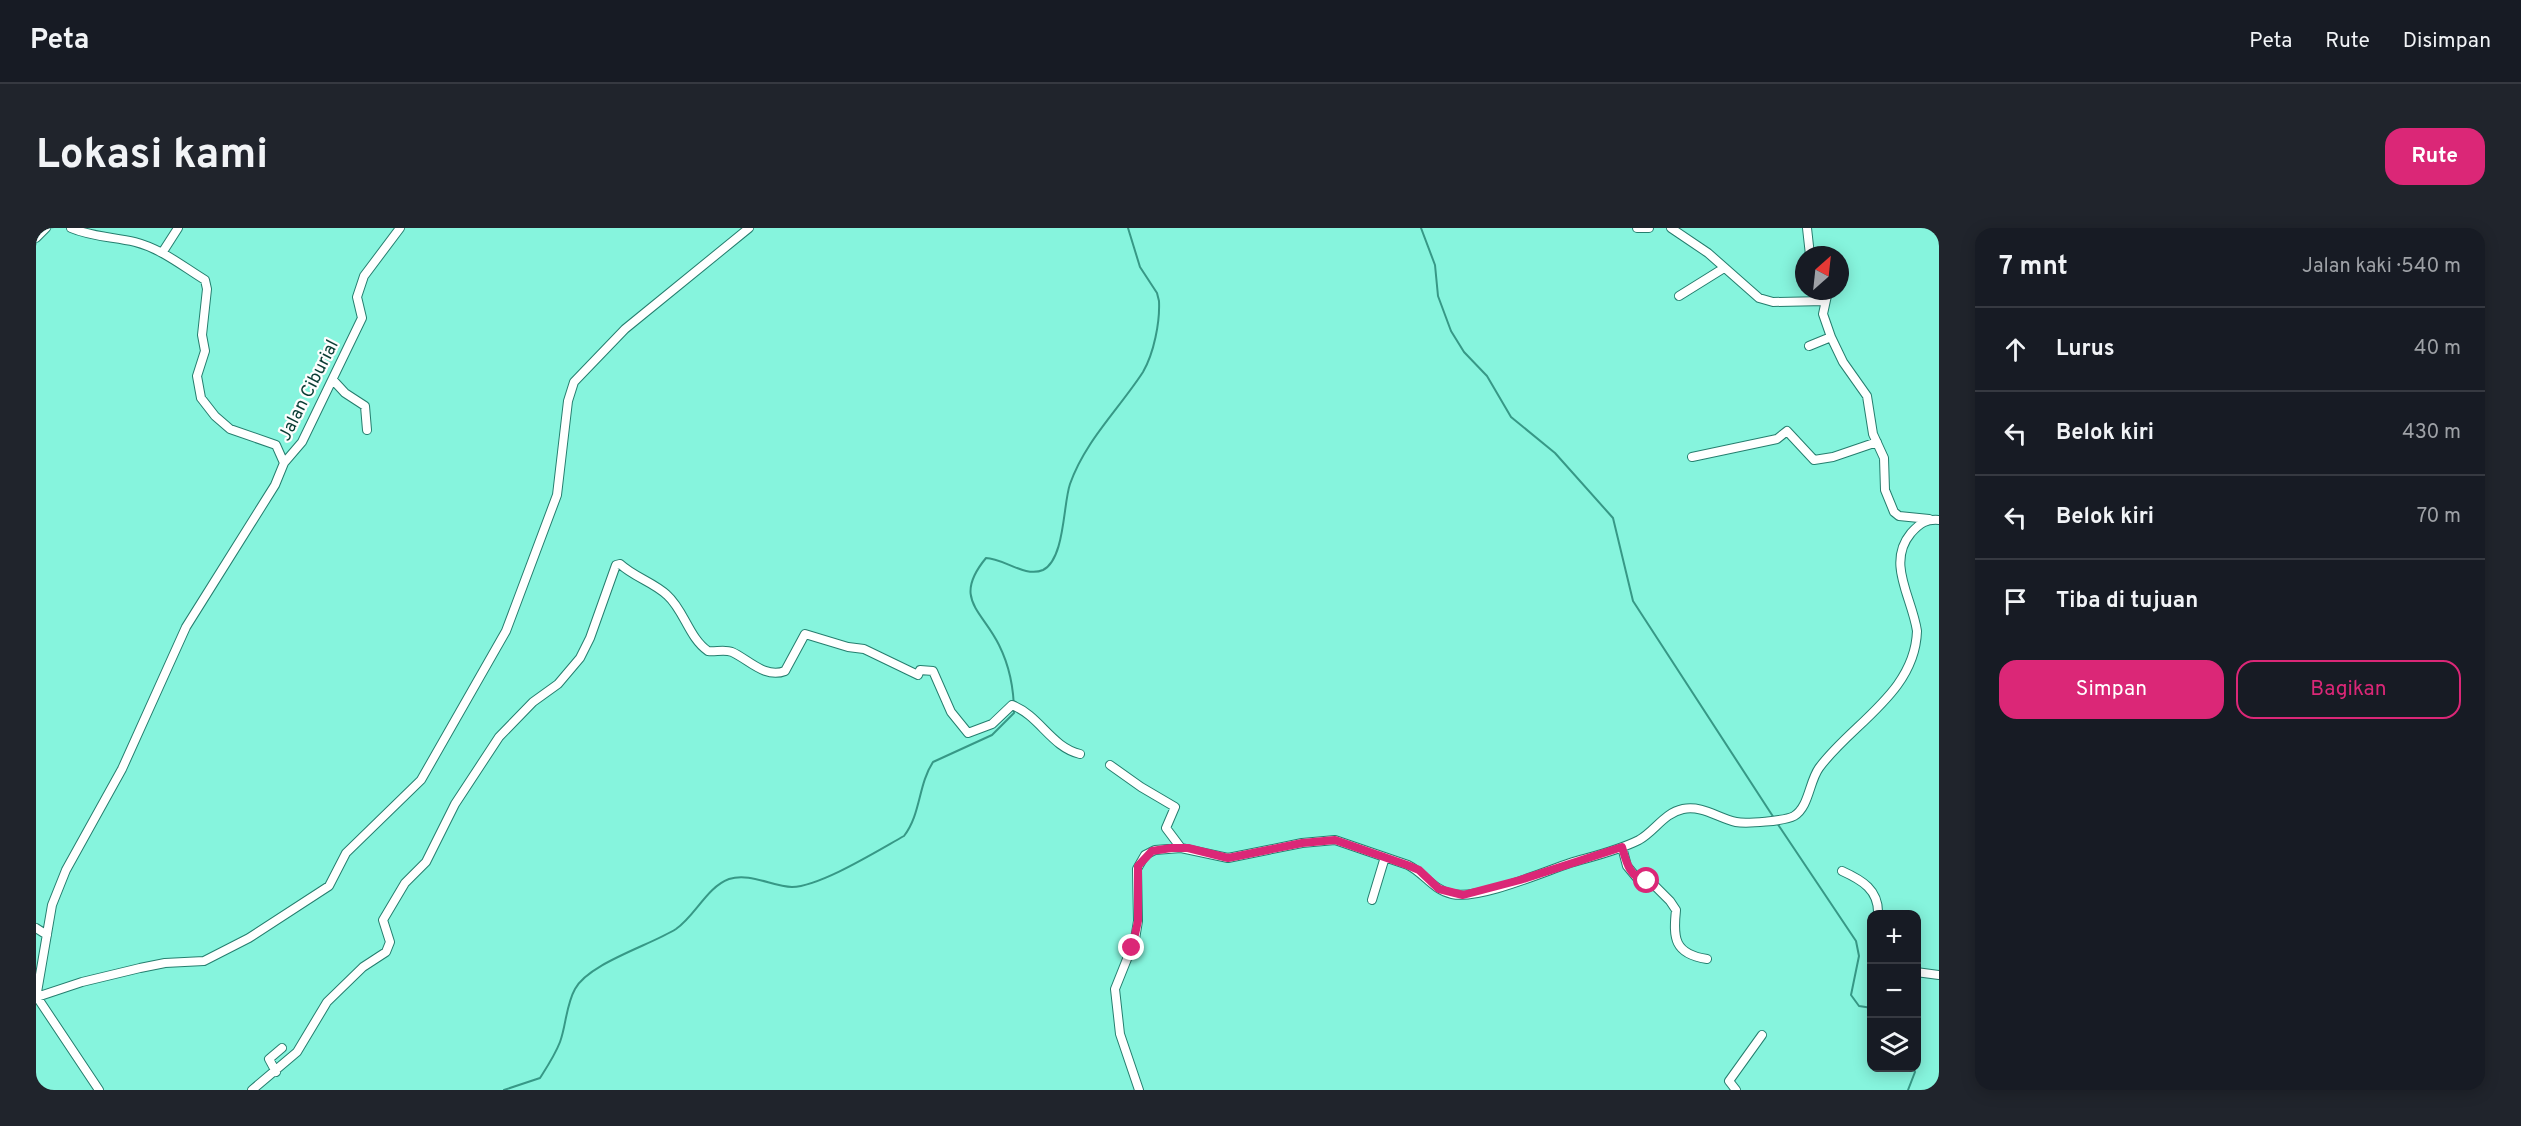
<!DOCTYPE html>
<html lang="id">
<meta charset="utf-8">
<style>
body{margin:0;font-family:Overpass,sans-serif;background:#20242c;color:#f1f3f6}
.controls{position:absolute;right:18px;bottom:18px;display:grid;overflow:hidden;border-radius:12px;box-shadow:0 3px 15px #0003}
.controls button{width:54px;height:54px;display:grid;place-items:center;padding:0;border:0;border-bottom:2px solid #363941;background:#171b24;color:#f1f3f6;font:30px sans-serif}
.compass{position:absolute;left:1759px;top:18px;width:54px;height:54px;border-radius:50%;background:#171b24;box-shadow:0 3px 15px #0003;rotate:27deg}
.stop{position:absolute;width:18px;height:18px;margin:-14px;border:4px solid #db2777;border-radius:50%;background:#fff}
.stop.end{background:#db2777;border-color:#fff;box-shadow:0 2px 6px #0008}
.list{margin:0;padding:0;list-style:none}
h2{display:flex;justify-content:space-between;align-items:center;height:78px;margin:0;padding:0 24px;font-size:26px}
h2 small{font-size:20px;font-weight:400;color:#9ea1a6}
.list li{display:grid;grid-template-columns:39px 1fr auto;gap:18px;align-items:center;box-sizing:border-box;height:84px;padding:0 24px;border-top:2px solid #363941}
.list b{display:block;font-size:22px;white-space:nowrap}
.list em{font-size:20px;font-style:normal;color:#9ea1a6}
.actions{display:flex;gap:12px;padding:18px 24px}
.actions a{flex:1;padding:14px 0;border:2px solid #db2777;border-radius:18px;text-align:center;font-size:21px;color:#db2777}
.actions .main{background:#db2777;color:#fff}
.icon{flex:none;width:33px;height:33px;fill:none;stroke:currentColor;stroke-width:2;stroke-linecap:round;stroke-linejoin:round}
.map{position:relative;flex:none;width:1903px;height:862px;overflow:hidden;border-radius:18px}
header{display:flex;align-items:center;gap:36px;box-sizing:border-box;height:84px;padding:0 30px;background:#171b24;border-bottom:2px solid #363941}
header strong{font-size:28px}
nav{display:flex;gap:33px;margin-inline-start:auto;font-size:21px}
.intro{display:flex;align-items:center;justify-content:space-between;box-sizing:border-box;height:144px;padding:0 36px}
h1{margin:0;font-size:42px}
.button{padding:15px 27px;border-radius:18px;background:#db2777;color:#fff;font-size:21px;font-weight:700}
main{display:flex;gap:36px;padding:0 36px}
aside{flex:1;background:#171b24;border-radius:18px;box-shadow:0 3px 15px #0003}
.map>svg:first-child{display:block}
</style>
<header>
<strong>Peta</strong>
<nav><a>Peta</a><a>Rute</a><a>Disimpan</a></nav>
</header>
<div class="intro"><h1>Lokasi kami</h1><a class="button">Rute</a></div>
<main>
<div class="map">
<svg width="1903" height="862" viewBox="0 0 1903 862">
<rect width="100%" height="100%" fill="#86f4dd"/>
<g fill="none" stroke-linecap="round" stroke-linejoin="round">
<!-- stream -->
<path stroke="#379886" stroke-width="2" d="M1385 0 1399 37 1402 68 1415 103 1428 124 1451 148 1475 189 1519 225 1577 290 1597 373 1738 590
M1741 595 1820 713 1823 728 1815 767 1823 778 1836 780
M468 862 504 850C511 839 519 827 524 814 530 798 530 777 539 761 553 735 615 717 640 701 659 688 671 659 693 651 714 644 737 659 756 659 785 658 841 623 868 608 885 586 882 557 897 534L956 507 978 485C978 461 974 439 963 417 946 382 916 371 950 330 967 330 989 350 1007 342 1029 331 1027 276 1034 256 1049 213 1083 181 1107 144 1118 125 1124 94 1123 73L1121 65 1104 39 1092 0
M1872 862 1879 844 1877 840"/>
<!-- minor casing -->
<g stroke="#257e6e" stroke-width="10">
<path id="minor" d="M1601 0H1613
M1635 0 1672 25 1723 70 1737 74 1789 73
M1771 0 1774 27
M0 10 10 0
M126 25 142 0
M1643 68 1688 40
M1795 109 1807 134 1831 168 1837 206 1848 230 1849 262 1858 284 1863 288 1893 291
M1773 118 1795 109 1787 86 1792 63
M297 152 309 165 329 178 331 202
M1656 229 1741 211 1751 203 1778 232 1797 229 1841 214
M248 235 266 214 326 90 321 69 328 48 364 0
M1074 537 1105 559 1139 579 1130 600 1145 620
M1586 619 1591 638 1601 650 1615 654 1634 673 1640 682C1637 710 1638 726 1671 731
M1806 643C1826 652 1843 662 1842 686
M1336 672 1349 629
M0 700 11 707
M1880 744 1903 747
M0 770 16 677 30 642 86 541 150 399 239 257 248 235 240 217 194 201 179 188 165 170 161 148 169 123 166 107 171 61 169 52C146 38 126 21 99 14 78 9 56 9 35 0
M240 844 233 831 246 820
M63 862 1 769 46 754 104 740 129 735 168 733 213 710 293 658 310 625 385 552 470 403 521 267 532 173 538 154 589 101 713 0
M216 862 261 824 291 774 327 739 350 724 354 714 347 692 369 655 390 634 419 576 463 509 497 474 522 456 544 430 554 410 580 337 584 336C598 349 617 354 631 367 648 382 653 410 672 423 679 424 689 421 696 424 712 431 729 451 749 443L769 406 812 419 828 421 882 447 884 442 897 443 915 484 932 505 956 496 976 477C1004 488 1015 519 1044 526
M1103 862 1084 806 1079 761 1099 711 1102 693 1101 641 1109 627 1119 622 1145 620 1192 630 1266 615 1299 612 1372 637C1388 645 1397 662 1416 666 1443 672 1507 644 1534 635 1558 628 1581 623 1603 612 1619 603 1628 585 1647 581 1666 577 1682 590 1700 594 1710 596 1749 593 1758 588 1773 579 1773 554 1783 540 1815 496 1879 465 1881 403 1876 369 1850 335 1875 305 1884 295 1890 291 1903 292
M1700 862 1693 853 1726 807"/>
</g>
<!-- minor -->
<use href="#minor" stroke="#fff" stroke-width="8"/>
</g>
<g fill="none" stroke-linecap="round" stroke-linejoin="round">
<!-- route -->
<path stroke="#db2777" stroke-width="8" d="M1096 720 1102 693V638L1116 623 1135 620H1152L1192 630 1266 615 1299 612 1371 637 1383 642 1403 661 1427 667 1484 652 1586 619C1590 633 1594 651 1611 653"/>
</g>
<g text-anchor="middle" stroke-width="4.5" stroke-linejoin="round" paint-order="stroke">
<!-- street labels -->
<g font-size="18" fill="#093c33" stroke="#fdfdfd">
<text transform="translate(272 162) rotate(-63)" y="6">Jalan Ciburial</text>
</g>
</g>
</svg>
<div class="controls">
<button>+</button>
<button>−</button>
<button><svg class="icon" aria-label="layers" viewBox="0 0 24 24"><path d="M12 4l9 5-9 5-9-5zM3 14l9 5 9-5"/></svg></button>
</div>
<svg class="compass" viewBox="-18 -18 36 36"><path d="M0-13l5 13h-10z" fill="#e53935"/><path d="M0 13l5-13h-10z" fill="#9ea1a6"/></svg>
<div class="stop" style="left:1611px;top:653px"></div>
<div class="stop end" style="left:1096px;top:720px"></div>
</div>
<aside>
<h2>7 mnt<small>Jalan kaki · 540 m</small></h2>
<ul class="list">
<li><svg class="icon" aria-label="ahead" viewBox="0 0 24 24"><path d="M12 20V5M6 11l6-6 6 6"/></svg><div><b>Lurus</b></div><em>40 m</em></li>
<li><svg class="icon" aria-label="left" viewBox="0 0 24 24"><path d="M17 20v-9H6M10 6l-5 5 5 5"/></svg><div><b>Belok kiri</b></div><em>430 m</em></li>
<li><svg class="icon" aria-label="left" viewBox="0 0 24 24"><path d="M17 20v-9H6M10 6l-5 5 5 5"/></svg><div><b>Belok kiri</b></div><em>70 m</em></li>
<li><svg class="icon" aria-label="arrive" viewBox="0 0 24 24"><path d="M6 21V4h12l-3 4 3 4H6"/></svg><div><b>Tiba di tujuan</b></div></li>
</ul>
<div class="actions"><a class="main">Simpan</a><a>Bagikan</a></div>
</aside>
</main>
